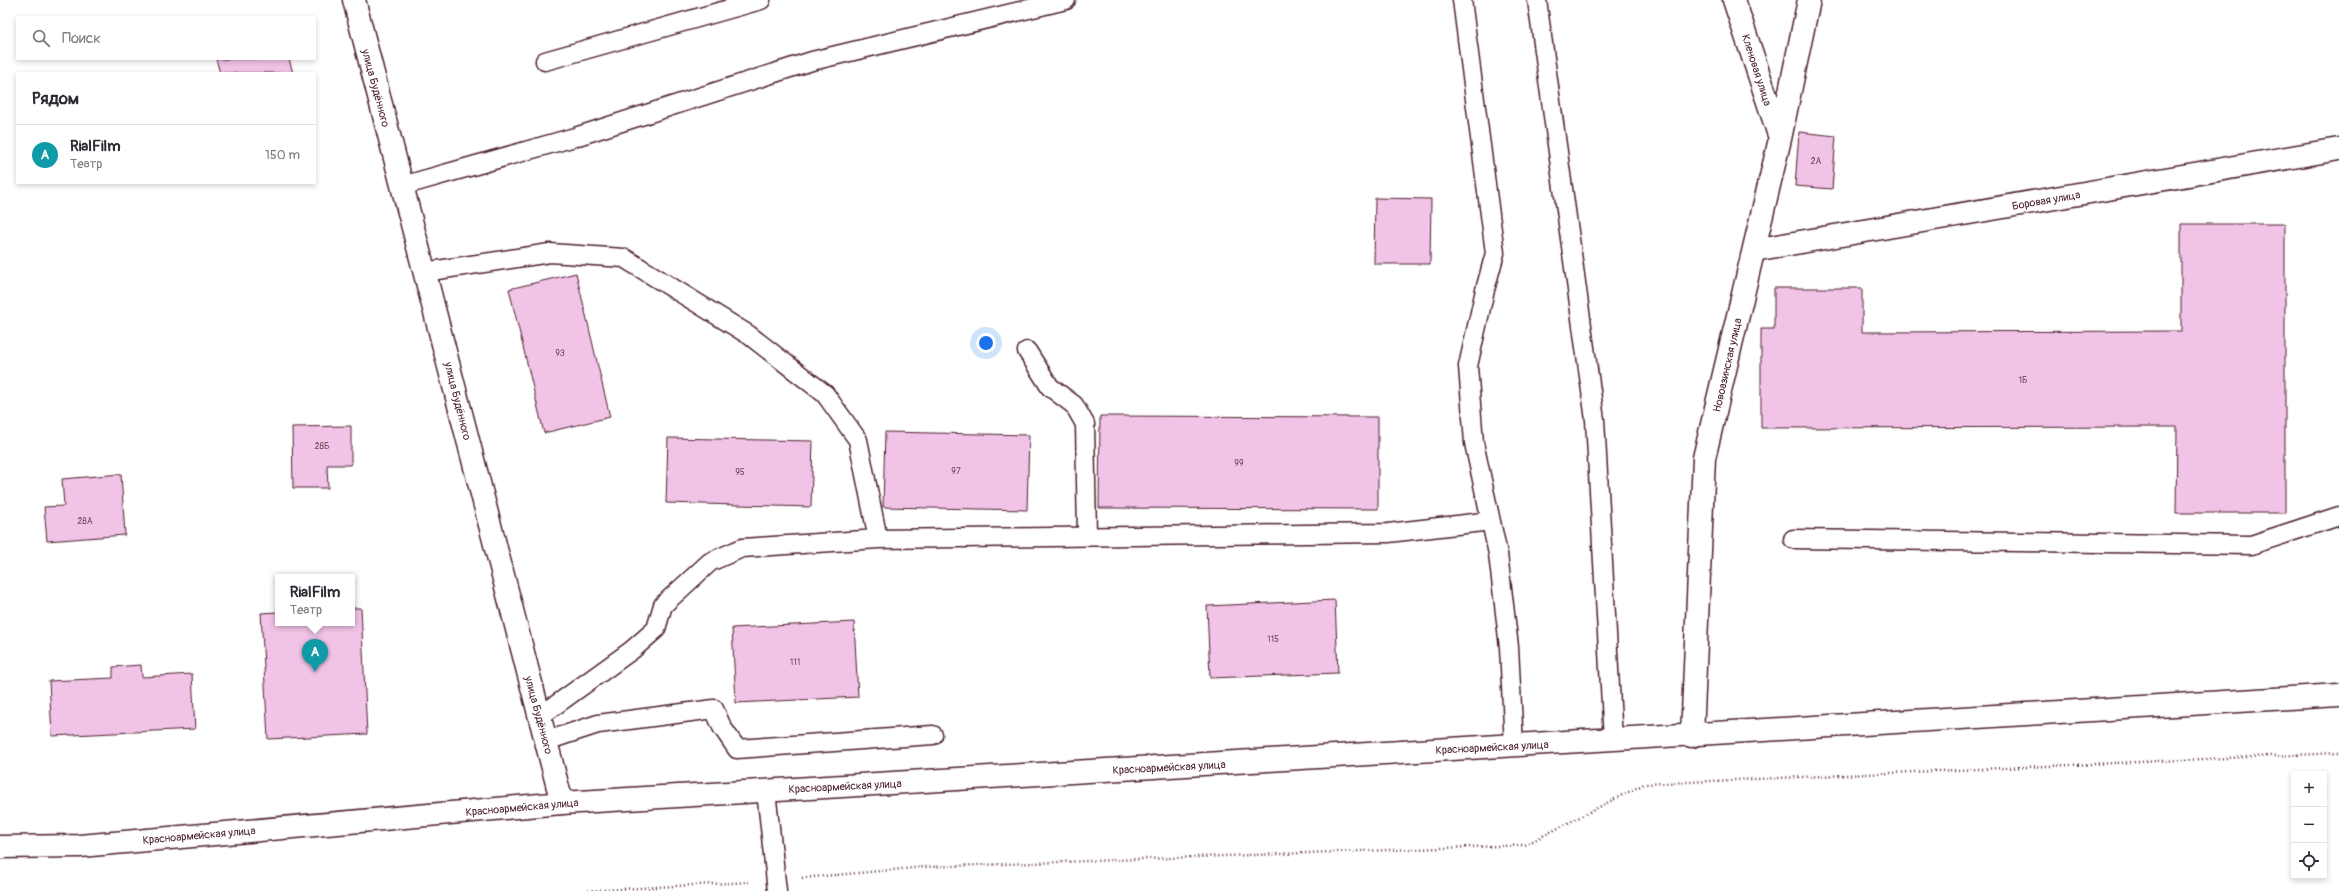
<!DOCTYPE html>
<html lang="ru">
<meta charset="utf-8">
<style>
body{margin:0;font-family:Pangolin,sans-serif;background:#f7f7f7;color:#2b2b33}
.controls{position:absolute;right:12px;bottom:12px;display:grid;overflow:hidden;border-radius:0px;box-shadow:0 2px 6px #0003}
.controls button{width:36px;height:36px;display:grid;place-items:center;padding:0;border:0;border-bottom:1px solid #e1e1e2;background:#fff;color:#2b2b33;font:20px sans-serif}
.you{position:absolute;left:986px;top:343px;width:14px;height:14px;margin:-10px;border:3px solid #fff;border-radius:50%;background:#1a73e8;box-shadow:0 0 0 6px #1a73e833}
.badge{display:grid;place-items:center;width:26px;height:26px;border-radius:50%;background:#db2777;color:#fff;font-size:13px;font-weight:700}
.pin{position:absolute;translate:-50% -33px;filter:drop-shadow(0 1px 2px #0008)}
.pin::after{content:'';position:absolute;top:21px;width:14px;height:12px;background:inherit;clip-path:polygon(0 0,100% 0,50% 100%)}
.popup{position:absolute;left:275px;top:574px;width:80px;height:52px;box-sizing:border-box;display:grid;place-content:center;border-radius:0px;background:#fff;filter:drop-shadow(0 1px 3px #0005);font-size:13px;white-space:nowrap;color:#7c7c81}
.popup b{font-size:15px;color:#2b2b33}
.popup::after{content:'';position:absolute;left:50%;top:100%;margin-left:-8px;border:8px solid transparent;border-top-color:#fff}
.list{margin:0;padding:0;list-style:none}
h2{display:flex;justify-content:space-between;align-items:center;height:52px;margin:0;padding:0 16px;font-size:17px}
h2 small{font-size:13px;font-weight:400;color:#7c7c81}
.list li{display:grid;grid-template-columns:26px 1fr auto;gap:12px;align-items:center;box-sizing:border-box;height:60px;padding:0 16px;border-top:1px solid #e1e1e2}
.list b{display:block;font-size:15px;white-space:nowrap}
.list p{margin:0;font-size:13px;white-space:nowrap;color:#7c7c81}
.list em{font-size:13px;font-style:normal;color:#7c7c81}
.icon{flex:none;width:22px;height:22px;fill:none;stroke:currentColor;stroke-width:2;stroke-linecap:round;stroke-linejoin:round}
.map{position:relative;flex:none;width:2339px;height:891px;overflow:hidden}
.search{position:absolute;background:#fff;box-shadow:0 2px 6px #0003;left:16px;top:16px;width:300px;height:44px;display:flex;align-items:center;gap:10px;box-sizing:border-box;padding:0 14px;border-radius:0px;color:#7c7c81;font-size:15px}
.panel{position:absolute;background:#fff;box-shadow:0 2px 6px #0003;left:16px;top:72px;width:300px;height:112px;border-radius:0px}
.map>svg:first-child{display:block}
</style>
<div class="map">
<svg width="2339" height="891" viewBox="0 0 2339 891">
<rect width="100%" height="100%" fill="#fff"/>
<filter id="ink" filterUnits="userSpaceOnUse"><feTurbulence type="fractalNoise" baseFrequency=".025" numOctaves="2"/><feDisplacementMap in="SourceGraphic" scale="8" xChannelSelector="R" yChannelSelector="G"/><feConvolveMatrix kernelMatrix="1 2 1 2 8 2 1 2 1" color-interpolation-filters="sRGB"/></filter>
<g filter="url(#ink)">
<!-- building -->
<path fill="#f1c3e7" stroke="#4a1f2b" d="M216 59H289L293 73H220Z
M1799 132 1836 136 1832 189 1795 186Z
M1375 198 1431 199 1430 264H1374Z
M2181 224H2285V513H2176L2177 427 1761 428V329H1774V288H1862V332L2181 331Z
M576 273 610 417 544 433 509 289Z
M1100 416 1378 417V509L1099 508Z
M351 426V465H327L328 488H293L292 427Z
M885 432 1029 435 1027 510 883 507Z
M668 438 813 441 811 507 666 503Z
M121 474 125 535 47 541 44 507 64 506 62 479Z
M1335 600 1338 673 1210 678 1207 606Z
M352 608H361L367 734 268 739 261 613 278 612V623H352Z
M854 622 858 697 736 703 732 628Z
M141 665 142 677 192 674 195 729 52 736 49 681 113 678V667Z"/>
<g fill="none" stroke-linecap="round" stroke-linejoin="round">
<!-- lane casing -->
<g stroke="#4a1f2b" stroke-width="21">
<path id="lane" d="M1462 0 1495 253 1485 290 1468 366 1474 443 1498 554 1509 647 1514 746
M1537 0 1595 420 1613 740
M545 61 761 0
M402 186 575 137 812 61 1066 0
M424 272 550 253 624 258 749 335 825 394 858 440 878 539
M1027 351 1050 387 1074 405 1085 424 1087 536
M1793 539 2251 545 2339 516
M539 717 632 650 656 629 663 605 710 562 742 548 878 539 1388 533 1491 521
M546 741 598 724 714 709 722 727 737 749 933 735
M766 791 777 891"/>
</g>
<!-- street casing -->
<g stroke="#4a1f2b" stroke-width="25">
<path id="street" d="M354 0 562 803
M1734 0 1780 138
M1754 250 2339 149
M1692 736 1704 458 1780 139 1809 0"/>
</g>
<!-- secondary casing -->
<g stroke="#4a1f2b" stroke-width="25">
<path id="secondary" d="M0 847 80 846 562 803 2339 695"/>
</g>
<!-- path -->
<path stroke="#4a1f2b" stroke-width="2.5" stroke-dasharray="1 3" stroke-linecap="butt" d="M802 878 925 867 1525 845 1644 784 2339 753
M584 891 749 882"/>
<!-- lane -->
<use href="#lane" stroke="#fff" stroke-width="18"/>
<!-- street -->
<use href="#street" stroke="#fff" stroke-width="22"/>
<!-- secondary -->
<use href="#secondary" stroke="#fff" stroke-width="22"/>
</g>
</g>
<g text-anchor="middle" stroke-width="3" stroke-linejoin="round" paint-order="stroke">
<!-- number labels -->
<g font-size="9" fill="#74485a">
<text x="1816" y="164">2А</text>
<text x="560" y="356">93</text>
<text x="2023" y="383">1Б</text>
<text x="322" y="449">28Б</text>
<text x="1239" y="466">99</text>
<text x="956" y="474">97</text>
<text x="740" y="475">95</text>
<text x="85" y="524">28А</text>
<text x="1273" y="642">115</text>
<text x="795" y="665">111</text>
</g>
<!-- street labels -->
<g font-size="11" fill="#4a1f2b" stroke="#fff">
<text transform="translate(1757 70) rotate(72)" y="4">Кленовая улица</text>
<text transform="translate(376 88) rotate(75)" y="4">улица Будённого</text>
<text transform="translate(2046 200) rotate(-10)" y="4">Боровая улица</text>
<text transform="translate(1727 365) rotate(-77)" y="4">Новоазинская улица</text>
<text transform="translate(458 401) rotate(76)" y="4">улица Будённого</text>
<text transform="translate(539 715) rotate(75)" y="4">улица Будённого</text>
<text transform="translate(1492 747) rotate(-3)" y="4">Красноармейская улица</text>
<text transform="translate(1169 767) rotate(-3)" y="4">Красноармейская улица</text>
<text transform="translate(845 786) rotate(-3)" y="4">Красноармейская улица</text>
<text transform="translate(522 807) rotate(-5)" y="4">Красноармейская улица</text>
<text transform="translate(199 835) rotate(-5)" y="4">Красноармейская улица</text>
</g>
</g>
</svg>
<div class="controls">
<button>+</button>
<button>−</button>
<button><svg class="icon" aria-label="locate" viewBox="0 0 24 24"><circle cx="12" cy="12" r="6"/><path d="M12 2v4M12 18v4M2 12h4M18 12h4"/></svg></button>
</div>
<div class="you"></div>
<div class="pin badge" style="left:315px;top:672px;background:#0f9aa8">A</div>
<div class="popup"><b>RialFilm</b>Театр</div>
<div class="search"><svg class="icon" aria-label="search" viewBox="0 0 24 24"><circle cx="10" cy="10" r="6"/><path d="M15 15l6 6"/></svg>Поиск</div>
<section class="panel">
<h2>Рядом<small></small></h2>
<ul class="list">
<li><span class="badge" style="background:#0f9aa8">A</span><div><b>RialFilm</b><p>Театр</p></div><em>150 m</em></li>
</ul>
</section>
</div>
